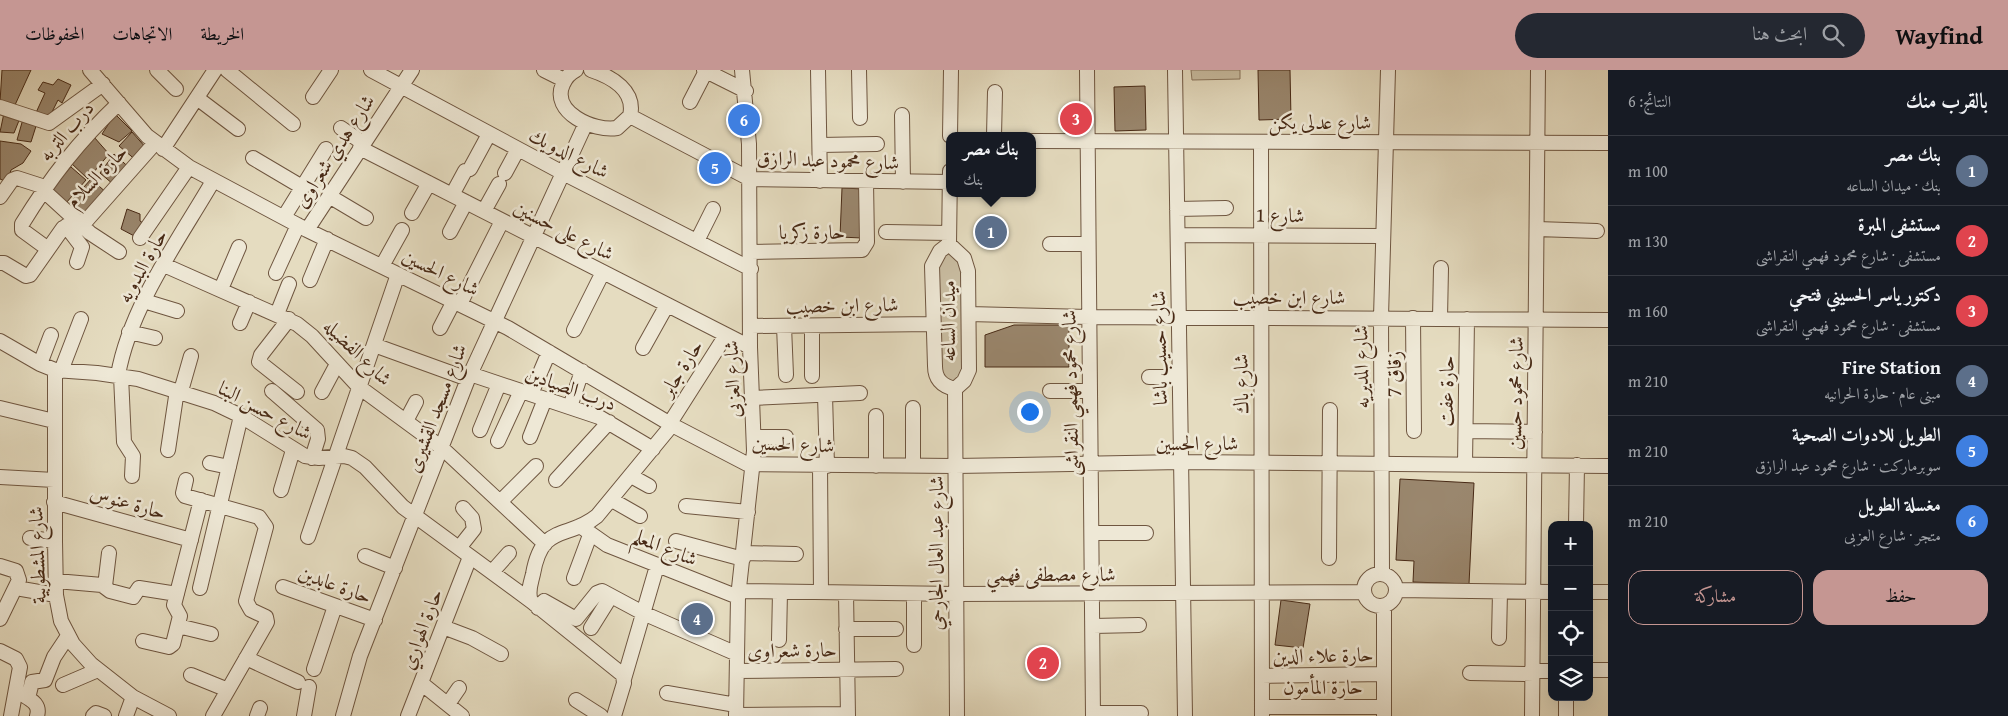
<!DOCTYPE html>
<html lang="ar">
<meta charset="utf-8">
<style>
body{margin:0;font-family:"Gentium Book Plus",Amiri,serif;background:#242831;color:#f1f3f6;direction:rtl}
.controls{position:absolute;right:15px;bottom:15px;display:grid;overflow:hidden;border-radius:10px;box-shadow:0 5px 20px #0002}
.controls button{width:45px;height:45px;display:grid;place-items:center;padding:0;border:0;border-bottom:1px solid #363941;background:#171b24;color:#f1f3f6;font:25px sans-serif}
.you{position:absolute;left:1029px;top:341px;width:18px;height:18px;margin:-12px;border:4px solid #fff;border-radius:50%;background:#1a73e8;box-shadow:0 0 0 8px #1a73e833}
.badge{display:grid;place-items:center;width:32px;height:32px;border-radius:50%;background:#c59692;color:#fff;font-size:16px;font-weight:700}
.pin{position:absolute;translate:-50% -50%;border:2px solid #fff;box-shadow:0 1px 5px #0006}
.popup{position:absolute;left:946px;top:62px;width:90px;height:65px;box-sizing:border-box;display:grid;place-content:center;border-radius:10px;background:#171b24;filter:drop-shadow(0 1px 4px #0005);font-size:16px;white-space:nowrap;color:#9ea1a6}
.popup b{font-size:19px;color:#f1f3f6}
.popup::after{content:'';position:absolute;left:50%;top:100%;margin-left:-10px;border:10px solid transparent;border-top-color:#171b24}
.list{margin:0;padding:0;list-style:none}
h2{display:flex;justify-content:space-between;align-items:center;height:65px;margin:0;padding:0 20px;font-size:21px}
h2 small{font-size:16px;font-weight:400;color:#9ea1a6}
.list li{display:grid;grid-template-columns:32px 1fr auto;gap:15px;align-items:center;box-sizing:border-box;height:70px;padding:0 20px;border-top:1px solid #363941}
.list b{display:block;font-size:19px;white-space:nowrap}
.list p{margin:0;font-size:16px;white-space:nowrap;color:#9ea1a6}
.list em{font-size:16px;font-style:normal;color:#9ea1a6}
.actions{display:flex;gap:10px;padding:15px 20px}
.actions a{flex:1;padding:11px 0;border:1px solid #c59692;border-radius:15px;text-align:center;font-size:18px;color:#c59692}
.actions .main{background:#c59692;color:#111}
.icon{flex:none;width:28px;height:28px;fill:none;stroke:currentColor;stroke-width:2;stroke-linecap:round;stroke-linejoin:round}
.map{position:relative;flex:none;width:1608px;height:646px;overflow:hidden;direction:ltr}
header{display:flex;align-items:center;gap:30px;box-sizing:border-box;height:70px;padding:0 25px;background:#c59692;color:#111}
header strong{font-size:24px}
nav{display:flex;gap:28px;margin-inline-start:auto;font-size:18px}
.search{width:350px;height:45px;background:#242831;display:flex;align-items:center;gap:12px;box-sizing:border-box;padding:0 18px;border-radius:28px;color:#9ea1a6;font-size:19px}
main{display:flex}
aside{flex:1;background:#171b24}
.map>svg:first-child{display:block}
</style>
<header>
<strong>Wayfind</strong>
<div class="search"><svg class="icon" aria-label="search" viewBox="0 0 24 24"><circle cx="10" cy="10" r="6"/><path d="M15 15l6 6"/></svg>ابحث هنا</div>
<nav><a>الخريطة</a><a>الاتجاهات</a><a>المحفوظات</a></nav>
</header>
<main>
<aside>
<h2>بالقرب منك<small>النتائج: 6</small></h2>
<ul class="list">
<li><span class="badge" style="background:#5c6f8a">1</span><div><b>بنك مصر</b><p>بنك · ميدان الساعه</p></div><em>100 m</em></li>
<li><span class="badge" style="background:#e0444e">2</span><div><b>مستشفى المبرة</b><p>مستشفى · شارع محمود فهمي النقراشى</p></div><em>130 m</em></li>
<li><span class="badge" style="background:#e0444e">3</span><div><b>دكتور ياسر الحسيني فتحي</b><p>مستشفى · شارع محمود فهمي النقراشى</p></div><em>160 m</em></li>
<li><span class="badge" style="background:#5c6f8a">4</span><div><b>Fire Station</b><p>مبنى عام · حارة الحرانيه</p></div><em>210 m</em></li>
<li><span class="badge" style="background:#3f7fe0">5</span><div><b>الطويل للادوات الصحية</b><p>سوبرماركت · شارع محمود عبد الرازق</p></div><em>210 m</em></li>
<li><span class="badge" style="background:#3f7fe0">6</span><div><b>مغسلة الطويل</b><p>متجر · شارع العزبى</p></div><em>210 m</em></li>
</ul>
<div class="actions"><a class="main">حفظ</a><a>مشاركة</a></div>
</aside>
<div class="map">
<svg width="1608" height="646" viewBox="0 0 1608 646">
<rect width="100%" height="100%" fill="#e5dcc0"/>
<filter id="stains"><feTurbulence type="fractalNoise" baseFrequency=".004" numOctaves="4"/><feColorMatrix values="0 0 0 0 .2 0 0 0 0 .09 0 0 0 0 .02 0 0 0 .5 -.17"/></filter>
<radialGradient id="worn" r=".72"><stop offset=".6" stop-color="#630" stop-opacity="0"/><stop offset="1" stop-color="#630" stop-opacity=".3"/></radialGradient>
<!-- green -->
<path fill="#cabea3" stroke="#89745c" d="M1191 0H1240V9L1192 10Z
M949 178 962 194 964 301 954 314 940 306 938 190Z"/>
<!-- building -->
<path fill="#9a876e" stroke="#482a16" d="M31 0 15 35 0 32 2 0Z
M1258 0H1290L1291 49 1259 50Z
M58 9 71 15 62 33 58 30 48 50 34 47 45 23 38 20 43 12 53 15Z
M1145 16 1146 60 1115 61 1114 17Z
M4 43 20 48 14 63 0 62Z
M115 44 132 61 119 72 102 64Z
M23 49 37 53 31 72 17 70Z
M132 62 147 79 137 91 119 76Z
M94 67 109 84 88 109 71 93Z
M0 71 21 74 31 81 23 93 11 100 7 112 0 109Z
M114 84 133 101 120 120 100 103Z
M71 97 86 110 66 133 50 119Z
M91 109 108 124 85 150 68 135Z
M842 118 864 119 862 168 840 167Z
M127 139 140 144V151L146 155 138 168 121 159Z
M1014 255H1069V297H985V265Z
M1400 409 1474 413 1469 514 1413 512 1414 491 1396 490Z
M1281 530 1310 534 1303 578 1275 575Z"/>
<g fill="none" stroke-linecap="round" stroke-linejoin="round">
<!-- street casing -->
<g stroke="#6f5640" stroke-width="16">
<path id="street" d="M90 0 147 66 189 97 307 160 508 258 672 355 747 394 955 396 1181 392 1608 396
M157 0 176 19
M227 0 293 54
M371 0 563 103 751 199
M544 0 564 10
M576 0C570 3 566 7 563 14 550 42 594 62 617 58L630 46C636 21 612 7 591 0
M704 0 746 21
M818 0 820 111
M859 0 860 48
M1087 0 1093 646
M1175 0 1185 646
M313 27 331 0
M197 28 238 59
M690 32 706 1
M0 37 49 53 103 14
M902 45 903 112
M630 46 750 109 950 112
M341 58 363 73
M950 66 951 0
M994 66 995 22
M1032 71 1608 73
M1261 72 1262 646
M820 75 877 74
M360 78 750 277
M163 79 215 0
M253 88 302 117
M470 99 489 64
M505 103 518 79
M43 120 90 163 119 182
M452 125 465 101
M329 126 366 148
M0 127 12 110 17 108 45 117
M1177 139 1226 138
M484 141 499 114
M412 143 429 113
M284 147 326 79
M66 156 82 177 77 192
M1537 159 1597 161
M307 160 412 0
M450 162 466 132
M886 162 949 163
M1178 165 1382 166
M140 168 189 97
M697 171 713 139
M949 174 964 188 968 201 969 300 964 311 955 319C942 316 935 309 935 296L932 196 940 181Z
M949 174 950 101
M1050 174H1088
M48 179 22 160V154C51 107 78 72 119 33
M751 182 862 180 867 172 866 112
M0 193H4L26 206 30 205 63 158 86 151 155 73
M164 195 297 254 312 266 359 317 442 378 545 474
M382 196 402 160
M276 203 298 155
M310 210 327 169
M221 219 239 177
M144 231 177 241
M460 234 502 151
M277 244 289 214
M969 244 1089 247 1608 250
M1413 248 1414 361
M1440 248 1441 198
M289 249 261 285 259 292 297 322
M240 253 249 232
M751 256 933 254
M784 256 786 305
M812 256V306
M440 258 454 231
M574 260 603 202
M129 262 155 268
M0 271 40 294 55 300 97 303 138 309 214 333 241 346 305 386 319 388 344 386 352 388 365 397 403 437 531 531
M374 275 468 309
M643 278 667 235
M40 294 51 265
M55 300V471L56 525 61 551 73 574 91 594 133 627 169 646
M61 301 81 249
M470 304 599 347 653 379
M118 305C130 237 178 171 213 111
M121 306 124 372 133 386 132 406
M1149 307H1179
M955 319 957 646
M181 321 191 286
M272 321 317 360 318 369 312 388
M1050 321H1090
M322 322 337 294
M531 324 549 282
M825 325 827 396
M752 328 860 323
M570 337 582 301
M0 338 54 351
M406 351 416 332
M670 353 726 265
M480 360 499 314
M1466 361 1535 362
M530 367 545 329
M754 367H786
M498 371 521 321
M168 380 177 320
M210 393 229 397
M1465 394 1467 249
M820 395 821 522
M876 396V346
M913 396V338
M631 406 649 416
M0 407 54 410
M186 410 183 423 185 426 259 447 266 457 246 531 251 540 266 547 267 552 213 646
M556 410 609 352
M281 420 293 380
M612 430 640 446
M54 432 191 470
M500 432 536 396
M686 436 748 442
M1576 455 1577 395
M580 456 607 475 738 527
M1093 463H1146
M308 467 398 204
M30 468 55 471
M676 471 743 489
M459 478 474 459 472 448 463 438
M743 483 796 484
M365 486 395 498
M1329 488 1330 340
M0 496 16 501 19 510 0 549
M492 502 509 483
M1382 504 1381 247 1388 0
M1364 520a16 16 0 1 1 32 0a16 16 0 1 1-32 0Z
M574 508 590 465
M56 511 102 515 110 521 133 527 139 518 177 524
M105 516 109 483
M283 517 375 550
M16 518 56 525
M200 518 241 346
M1397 520 1552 522
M739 521 956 524 1364 522
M1589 522H1608
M846 523 848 646
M914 524V575
M1384 536V645
M538 538 544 531 576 549 597 523 602 521 643 543 737 584
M178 556 211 564
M1093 556 1139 555
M443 557 472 568 501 584
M591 558 611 526
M846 559H896
M1499 568 1500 522
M779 570 780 522
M143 571 169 577 173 574 180 546 174 535 201 430
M0 581 16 589 20 597 11 646
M246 588 298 612
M314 599 335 536
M1589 600H1608
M737 601 896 599
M1532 601H1552
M1470 603 1533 604
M191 605 228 620
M1262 606 1384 604
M624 609 657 496
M421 613 462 646
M63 615 98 600
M20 623C29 629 41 633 37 646
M667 623 736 635
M1566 627V646
M28 628 32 612 45 610 54 587 68 566
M576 630 601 646
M448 634 459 618
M1262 637H1384
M1093 643H1141
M736 645 848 644
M93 646 96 643 104 646
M126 646 133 627
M257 646 260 638
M304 646 309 617
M343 646 360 586 468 309 586 53
M408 646 470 487
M614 646 624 613 623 605 531 531C527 522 531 513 533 504 542 452 568 470 597 446L672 355
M736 646 738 527 754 381 750 277 749 74 742 0
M1532 646 1538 0"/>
</g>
<!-- street -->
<use href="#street" stroke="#eee8d6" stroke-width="14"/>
</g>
<g text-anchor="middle" stroke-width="5" stroke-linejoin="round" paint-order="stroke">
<!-- street labels -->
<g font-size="20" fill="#482a16" stroke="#eee8d6">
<text x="1320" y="59">شارع عدلى يكن</text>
<text transform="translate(66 61) rotate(-49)" y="7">درب التربه</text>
<text transform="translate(334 81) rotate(-57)" y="7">شارع هدي شعراوى</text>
<text transform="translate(569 83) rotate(27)" y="7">شارع الدويك</text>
<text transform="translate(828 90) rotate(2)" y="7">شارع محمود عبد الرازق</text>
<text transform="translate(96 106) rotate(-46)" y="7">حارة السلام</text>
<text transform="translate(1280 145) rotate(1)" y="7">شارع 1</text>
<text transform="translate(564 160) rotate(27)" y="7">شارع على حسنين</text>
<text x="812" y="169">حارة زكريا</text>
<text transform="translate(142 196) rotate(-61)" y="7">حارة البدويه</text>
<text transform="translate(441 202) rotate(26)" y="7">شارع الحسين</text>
<text x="1289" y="234">شارع ابن خصيب</text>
<text transform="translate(842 235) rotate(-1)" y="7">شارع ابن خصيب</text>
<text transform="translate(948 251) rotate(-90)" y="7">ميدان الساعه</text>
<text transform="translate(1159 278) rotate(-91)" y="7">شارع حسيب باشا</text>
<text transform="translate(358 282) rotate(44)" y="7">شارع الفضيله</text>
<text transform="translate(1361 297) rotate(-91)" y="7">شارع المديريه</text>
<text transform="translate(681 298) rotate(-58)" y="7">حارة جابر</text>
<text transform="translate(1394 304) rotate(-90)" y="7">زقاق 7</text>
<text transform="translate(732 309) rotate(-92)" y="7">شارع العزبى</text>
<text transform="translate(1241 314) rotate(-91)" y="7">شارع باك</text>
<text transform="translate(571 318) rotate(20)" y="7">درب الصيادين</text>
<text transform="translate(1446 321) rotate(-89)" y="7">حارة عفت</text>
<text transform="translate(1070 323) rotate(-91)" y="7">شارع محمود فهمي النقراشى</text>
<text transform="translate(1515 323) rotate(-89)" y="7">شارع محمود حسين</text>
<text transform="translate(436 338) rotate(-69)" y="7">شارع مسجد القشيرى</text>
<text transform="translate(265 340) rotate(28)" y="7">شارع حسن البنا</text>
<text x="1197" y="380">شارع الحسين</text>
<text transform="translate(793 374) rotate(2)" y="7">شارع الحسين</text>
<text transform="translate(128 432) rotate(16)" y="7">حارة عنوس</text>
<text transform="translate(665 477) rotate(22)" y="7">شارع المعلم</text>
<text transform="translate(936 483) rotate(-90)" y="7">شارع عبد العال الجارحي</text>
<text transform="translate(37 485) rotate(-92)" y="7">شارع المشطوبية</text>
<text x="1051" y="511">شارع مصطفى فهمي</text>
<text transform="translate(335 514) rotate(20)" y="7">حارة عابدين</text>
<text transform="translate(421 559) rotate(-69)" y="7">حارة الهواري</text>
<text transform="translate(792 580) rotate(-1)" y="7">حارة شعراوى</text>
<text transform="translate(1323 585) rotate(-1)" y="7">حارة علاء الدين</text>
<text x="1323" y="624">حارة المأمون</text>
</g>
</g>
<rect width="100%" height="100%" filter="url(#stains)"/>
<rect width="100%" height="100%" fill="url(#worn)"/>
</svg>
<div class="controls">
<button>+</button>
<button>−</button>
<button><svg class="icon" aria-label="locate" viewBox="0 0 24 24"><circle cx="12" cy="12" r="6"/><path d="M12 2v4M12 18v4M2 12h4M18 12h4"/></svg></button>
<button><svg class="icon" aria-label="layers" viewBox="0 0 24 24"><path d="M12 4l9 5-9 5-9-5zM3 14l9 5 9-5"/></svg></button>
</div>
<div class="you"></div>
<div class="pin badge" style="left:991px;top:162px;background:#5c6f8a">1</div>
<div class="popup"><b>بنك مصر</b>بنك</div>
<div class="pin badge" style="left:1043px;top:593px;background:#e0444e">2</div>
<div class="pin badge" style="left:1076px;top:49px;background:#e0444e">3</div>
<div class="pin badge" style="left:697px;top:549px;background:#5c6f8a">4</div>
<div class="pin badge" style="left:715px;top:98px;background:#3f7fe0">5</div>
<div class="pin badge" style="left:744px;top:50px;background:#3f7fe0">6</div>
</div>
</main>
